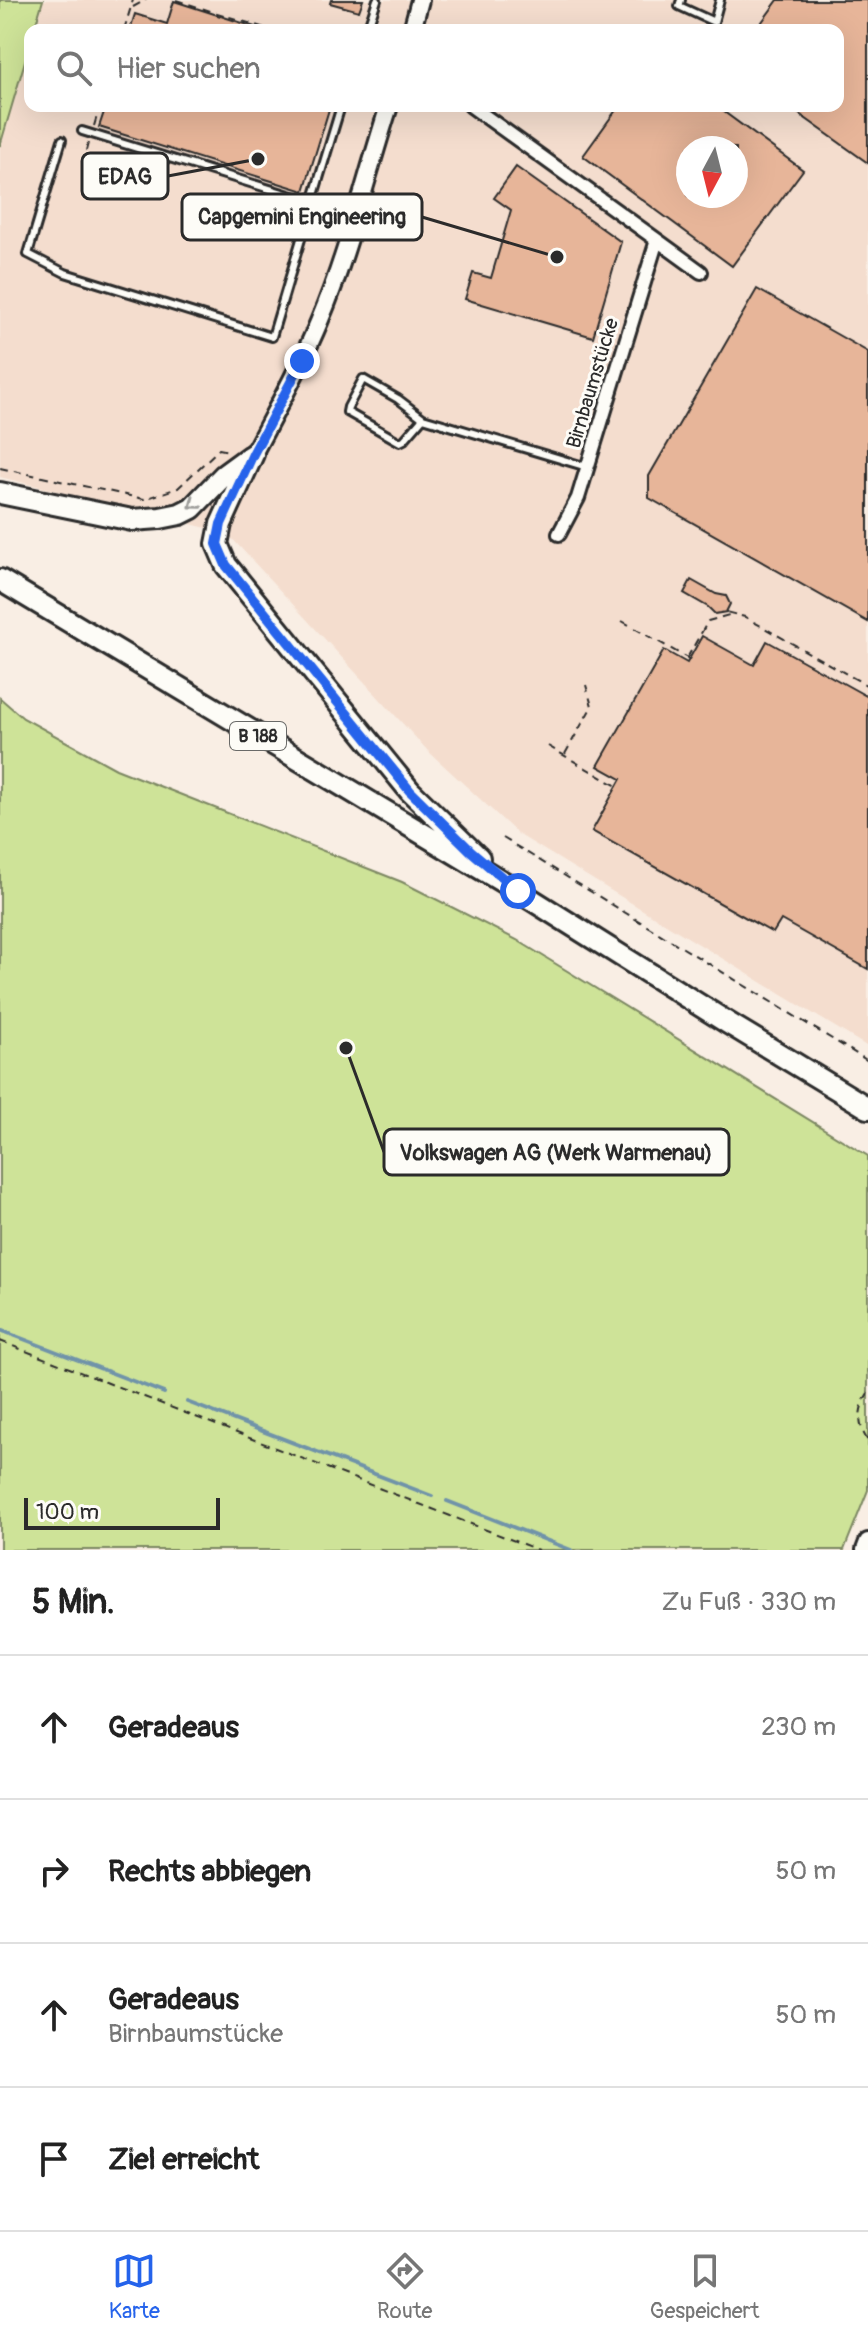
<!DOCTYPE html>
<html lang="de">
<meta charset="utf-8">
<style>
body{margin:0;font-family:Pangolin,sans-serif;background:#f6f6f6;color:#222}
.compass{position:absolute;left:676px;top:136px;width:72px;height:72px;border-radius:50%;background:#fff;box-shadow:0 8px 32px #0002;rotate:187deg}
.scale{position:absolute;left:24px;bottom:20px;width:196px;box-sizing:border-box;padding-left:8px;border:4px solid #2b2b2b;border-top:0;font-size:22px;line-height:28px;white-space:nowrap;color:#2b2b2b;-webkit-text-stroke:6px #fdfcf7;paint-order:stroke}
.stop{position:absolute;width:24px;height:24px;margin:-18px;border:6px solid #2563eb;border-radius:50%;background:#fff}
.stop.end{background:#2563eb;border-color:#fff;box-shadow:0 2px 8px #0008}
.list{margin:0;padding:0;list-style:none}
h2{display:flex;justify-content:space-between;align-items:center;height:104px;margin:0;padding:0 32px;font-size:34px}
h2 small{font-size:26px;font-weight:400;color:#767676}
.list li{display:grid;grid-template-columns:52px 1fr auto;gap:24px;align-items:center;box-sizing:border-box;height:144px;padding:0 32px;border-top:2px solid #e0e0e0}
.list b{display:block;font-size:30px;white-space:nowrap}
.list p{margin:0;font-size:26px;white-space:nowrap;color:#767676}
.list em{font-size:26px;font-style:normal;color:#767676}
.icon{flex:none;width:44px;height:44px;fill:none;stroke:currentColor;stroke-width:2;stroke-linecap:round;stroke-linejoin:round}
.map{position:relative;flex:none;width:868px;height:1550px;overflow:hidden}
.search{position:absolute;background:#fff;box-shadow:0 8px 32px #0002;left:24px;right:24px;top:24px;height:88px;display:flex;align-items:center;gap:20px;box-sizing:border-box;padding:0 28px;border-radius:16px;color:#767676;font-size:30px}
.sheet{height:680px;background:#fff}
nav{display:flex;justify-content:space-around;align-items:center;box-sizing:border-box;height:112px;border-top:2px solid #e0e0e0;background:#fff;font-size:22px;color:#767676}
nav a{display:grid;justify-items:center;gap:4px}
nav .on{color:#2563eb}
.map>svg:first-child{display:block}
</style>
<div class="map">
<svg width="868" height="1550" viewBox="0 0 868 1550">
<rect width="100%" height="100%" fill="#f9eee4"/>
<filter id="ink" filterUnits="userSpaceOnUse"><feTurbulence type="fractalNoise" baseFrequency=".0125" numOctaves="2"/><feDisplacementMap in="SourceGraphic" scale="16" xChannelSelector="R" yChannelSelector="G"/><feConvolveMatrix kernelMatrix="1 2 1 2 8 2 1 2 1" color-interpolation-filters="sRGB"/></filter>
<g filter="url(#ink)">
<!-- built -->
<path fill="#f4ddce" fill-rule="evenodd" d="M43 0H868V1047L518 834 428 751 227 533 0 477V146L30 44V106H838V30H34ZM688 148H736V196H688Z"/>
<!-- green -->
<path fill="#cee398" stroke="#7c8762" stroke-width="2" d="M0 0H43L34 30H30V44L0 146Z
M0 698 23 718 116 769 402 882 517 940 868 1156V1490L844 1550H0Z"/>
<g fill="none" stroke-linecap="round" stroke-linejoin="round">
<!-- stream -->
<path stroke="#6f93a9" stroke-width="4" d="M0 1330 164 1393
M187 1402 432 1496
M447 1501 571 1550"/>
</g>
<!-- building -->
<path fill="#e7b599" stroke="#2b2b2b" stroke-width="2" fill-rule="evenodd" d="M331 0H363L359 11 330 3Z
M778 0H868V163L788 106H838V30H756Z
M174 1 258 28V30H130L135 14 167 24Z
M106 106H330L304 191 99 127Z
M619 106H716L803 170 732 266 583 156ZM688 148H736V196H688Z
M516 167 621 242 593 337 465 299 473 273 491 278 511 210 494 198Z
M757 289 868 352V622L649 498V476Z
M691 580 716 594 726 596 730 604 726 612 715 614 708 607 684 593Z
M702 636 754 665 767 641 868 697V969L781 920 773 933 592 831 621 779 598 766 664 650 687 663Z"/>
<g fill="none" stroke-linecap="round" stroke-linejoin="round">
<!-- service casing -->
<g stroke="#2b2b2b" stroke-width="12">
<path id="service" d="M681 0 679 6 714 22 720 0
M367 30 377 0
M82 131 312 202 341 106
M62 140 28 254 65 273 272 337 312 202
M423 418 404 440 400 442 347 412 348 407 363 379 398 399 423 418 587 467"/>
</g>
<!-- minor casing -->
<g stroke="#2b2b2b" stroke-width="18">
<path id="minor" d="M471 106 657 240 578 498 559 534
M657 240 701 272"/>
</g>
<!-- tertiary casing -->
<g stroke="#2b2b2b" stroke-width="22">
<path id="tertiary" d="M412 30 420 0
M253 454C276 410 300 368 319 322 348 254 366 177 389 106
M865 1550 868 1542"/>
</g>
<!-- primary casing -->
<g stroke="#2b2b2b" stroke-width="26">
<path id="primary" d="M253 454 221 524 217 544 226 565 410 791 479 858
M0 493 132 520 160 518 180 514 192 508 224 475 250 456
M0 580 518 891 728 1023 868 1108"/>
</g>
<!-- path -->
<path stroke="#2b2b2b" stroke-width="2" stroke-dasharray="8 6" stroke-linecap="butt" d="M176 0 271 30
M133 7 146 0
M124 30 133 0
M94 126 100 106
M88 143 83 162 105 169
M0 468 144 499 178 488 219 449 230 451
M622 621 689 659
M687 658 708 621 729 615 726 612 745 617 868 686
M548 746 617 786
M565 754 592 706 586 685
M503 838 868 1061
M0 1341 538 1550
M868 1393C858 1409 857 1425 868 1441"/>
<!-- service -->
<use href="#service" stroke="#fdfcf7" stroke-width="6"/>
<!-- minor -->
<use href="#minor" stroke="#fdfcf7" stroke-width="12"/>
<!-- tertiary -->
<use href="#tertiary" stroke="#fdfcf7" stroke-width="16"/>
<!-- primary -->
<use href="#primary" stroke="#fdfcf7" stroke-width="20"/>
</g>
<!-- one-way arrows -->
<defs><path id="oneway-chevron" d="M-2-3.5L2.5 0L-2 3.5" fill="none" stroke-width="1.6" stroke-linecap="round" stroke-linejoin="round" transform="scale(2)"/></defs>
<use stroke="#9e9e9b" href="#oneway-chevron" transform="translate(194 504) rotate(143)"/>
</g>
<g fill="none" stroke-linecap="round" stroke-linejoin="round" filter="url(#ink)">
<!-- route -->
<path stroke="#2563eb" stroke-width="10" d="M302 361 253 454 221 524 217 544 226 565 410 791 471 851 518 891"/>
</g>
<g text-anchor="middle" stroke-width="6" stroke-linejoin="round" paint-order="stroke">
<!-- shield labels -->
<rect fill="#fdfcf7" stroke="#6a6a68" stroke-width="2" x="230" y="722" width="56" height="28" rx="6"/>
<g font-size="18" font-weight="bold" fill="#2b2b2b">
<text x="258" y="742">B 188</text>
</g>
<!-- street labels -->
<g font-size="20" fill="#2b2b2b" stroke="#fdfcf7">
<text transform="translate(592 383) rotate(-73)" y="7">Birnbaumstücke</text>
</g>
</g>
<!-- callouts -->
<path fill="none" stroke="#2b2b2b" stroke-width="3" d="M258 159L168 176M557 257L422 217M346 1048L384 1152"/>
<g fill="#2b2b2b" stroke="#fdfcf7" stroke-width="3">
<circle cx="258" cy="159" r="8"/>
<circle cx="557" cy="257" r="8"/>
<circle cx="346" cy="1048" r="8"/>
</g>
<g fill="#fdfcf7" stroke="#2b2b2b" stroke-width="3">
<rect x="82" y="153" width="86" height="46" rx="8"/>
<rect x="182" y="194" width="240" height="46" rx="8"/>
<rect x="384" y="1129" width="345" height="46" rx="8"/>
</g>
<g font-size="22" text-anchor="middle" font-weight="bold" fill="#2b2b2b">
<text x="125" y="184">EDAG</text>
<text x="302" y="224">Capgemini Engineering</text>
<text x="556" y="1160">Volkswagen AG (Werk Warmenau)</text>
</g>
</svg>
<svg class="compass" viewBox="-18 -18 36 36"><path d="M0-13l5 13h-10z" fill="#e53935"/><path d="M0 13l5-13h-10z" fill="#767676"/></svg>
<div class="scale">100 m</div>
<div class="stop" style="left:518px;top:891px"></div>
<div class="stop end" style="left:302px;top:361px"></div>
<div class="search"><svg class="icon" aria-label="search" viewBox="0 0 24 24"><circle cx="10" cy="10" r="6"/><path d="M15 15l6 6"/></svg>Hier suchen</div>
</div>
<section class="sheet">
<h2>5 Min.<small>Zu Fuß · 330 m</small></h2>
<ul class="list">
<li><svg class="icon" aria-label="ahead" viewBox="0 0 24 24"><path d="M12 20V5M6 11l6-6 6 6"/></svg><div><b>Geradeaus</b></div><em>230 m</em></li>
<li><svg class="icon" aria-label="right" viewBox="0 0 24 24"><path d="M7 20v-9h11M14 6l5 5-5 5"/></svg><div><b>Rechts abbiegen</b></div><em>50 m</em></li>
<li><svg class="icon" aria-label="ahead" viewBox="0 0 24 24"><path d="M12 20V5M6 11l6-6 6 6"/></svg><div><b>Geradeaus</b><p>Birnbaumstücke</p></div><em>50 m</em></li>
<li><svg class="icon" aria-label="arrive" viewBox="0 0 24 24"><path d="M6 21V4h12l-3 4 3 4H6"/></svg><div><b>Ziel erreicht</b></div></li>
</ul>
</section>
<nav>
<a class="on"><svg class="icon" aria-label="map" viewBox="0 0 24 24"><path d="M3 6l6-2 6 2 6-2v14l-6 2-6-2-6 2zM9 4v14M15 6v14"/></svg>Karte</a>
<a><svg class="icon" aria-label="directions" viewBox="0 0 24 24"><path d="M12 3l9 9-9 9-9-9zM9 14v-3h6M13 9l2 2-2 2"/></svg>Route</a>
<a><svg class="icon" aria-label="saved" viewBox="0 0 24 24"><path d="M7 4h10v16l-5-4-5 4z"/></svg>Gespeichert</a>
</nav>
